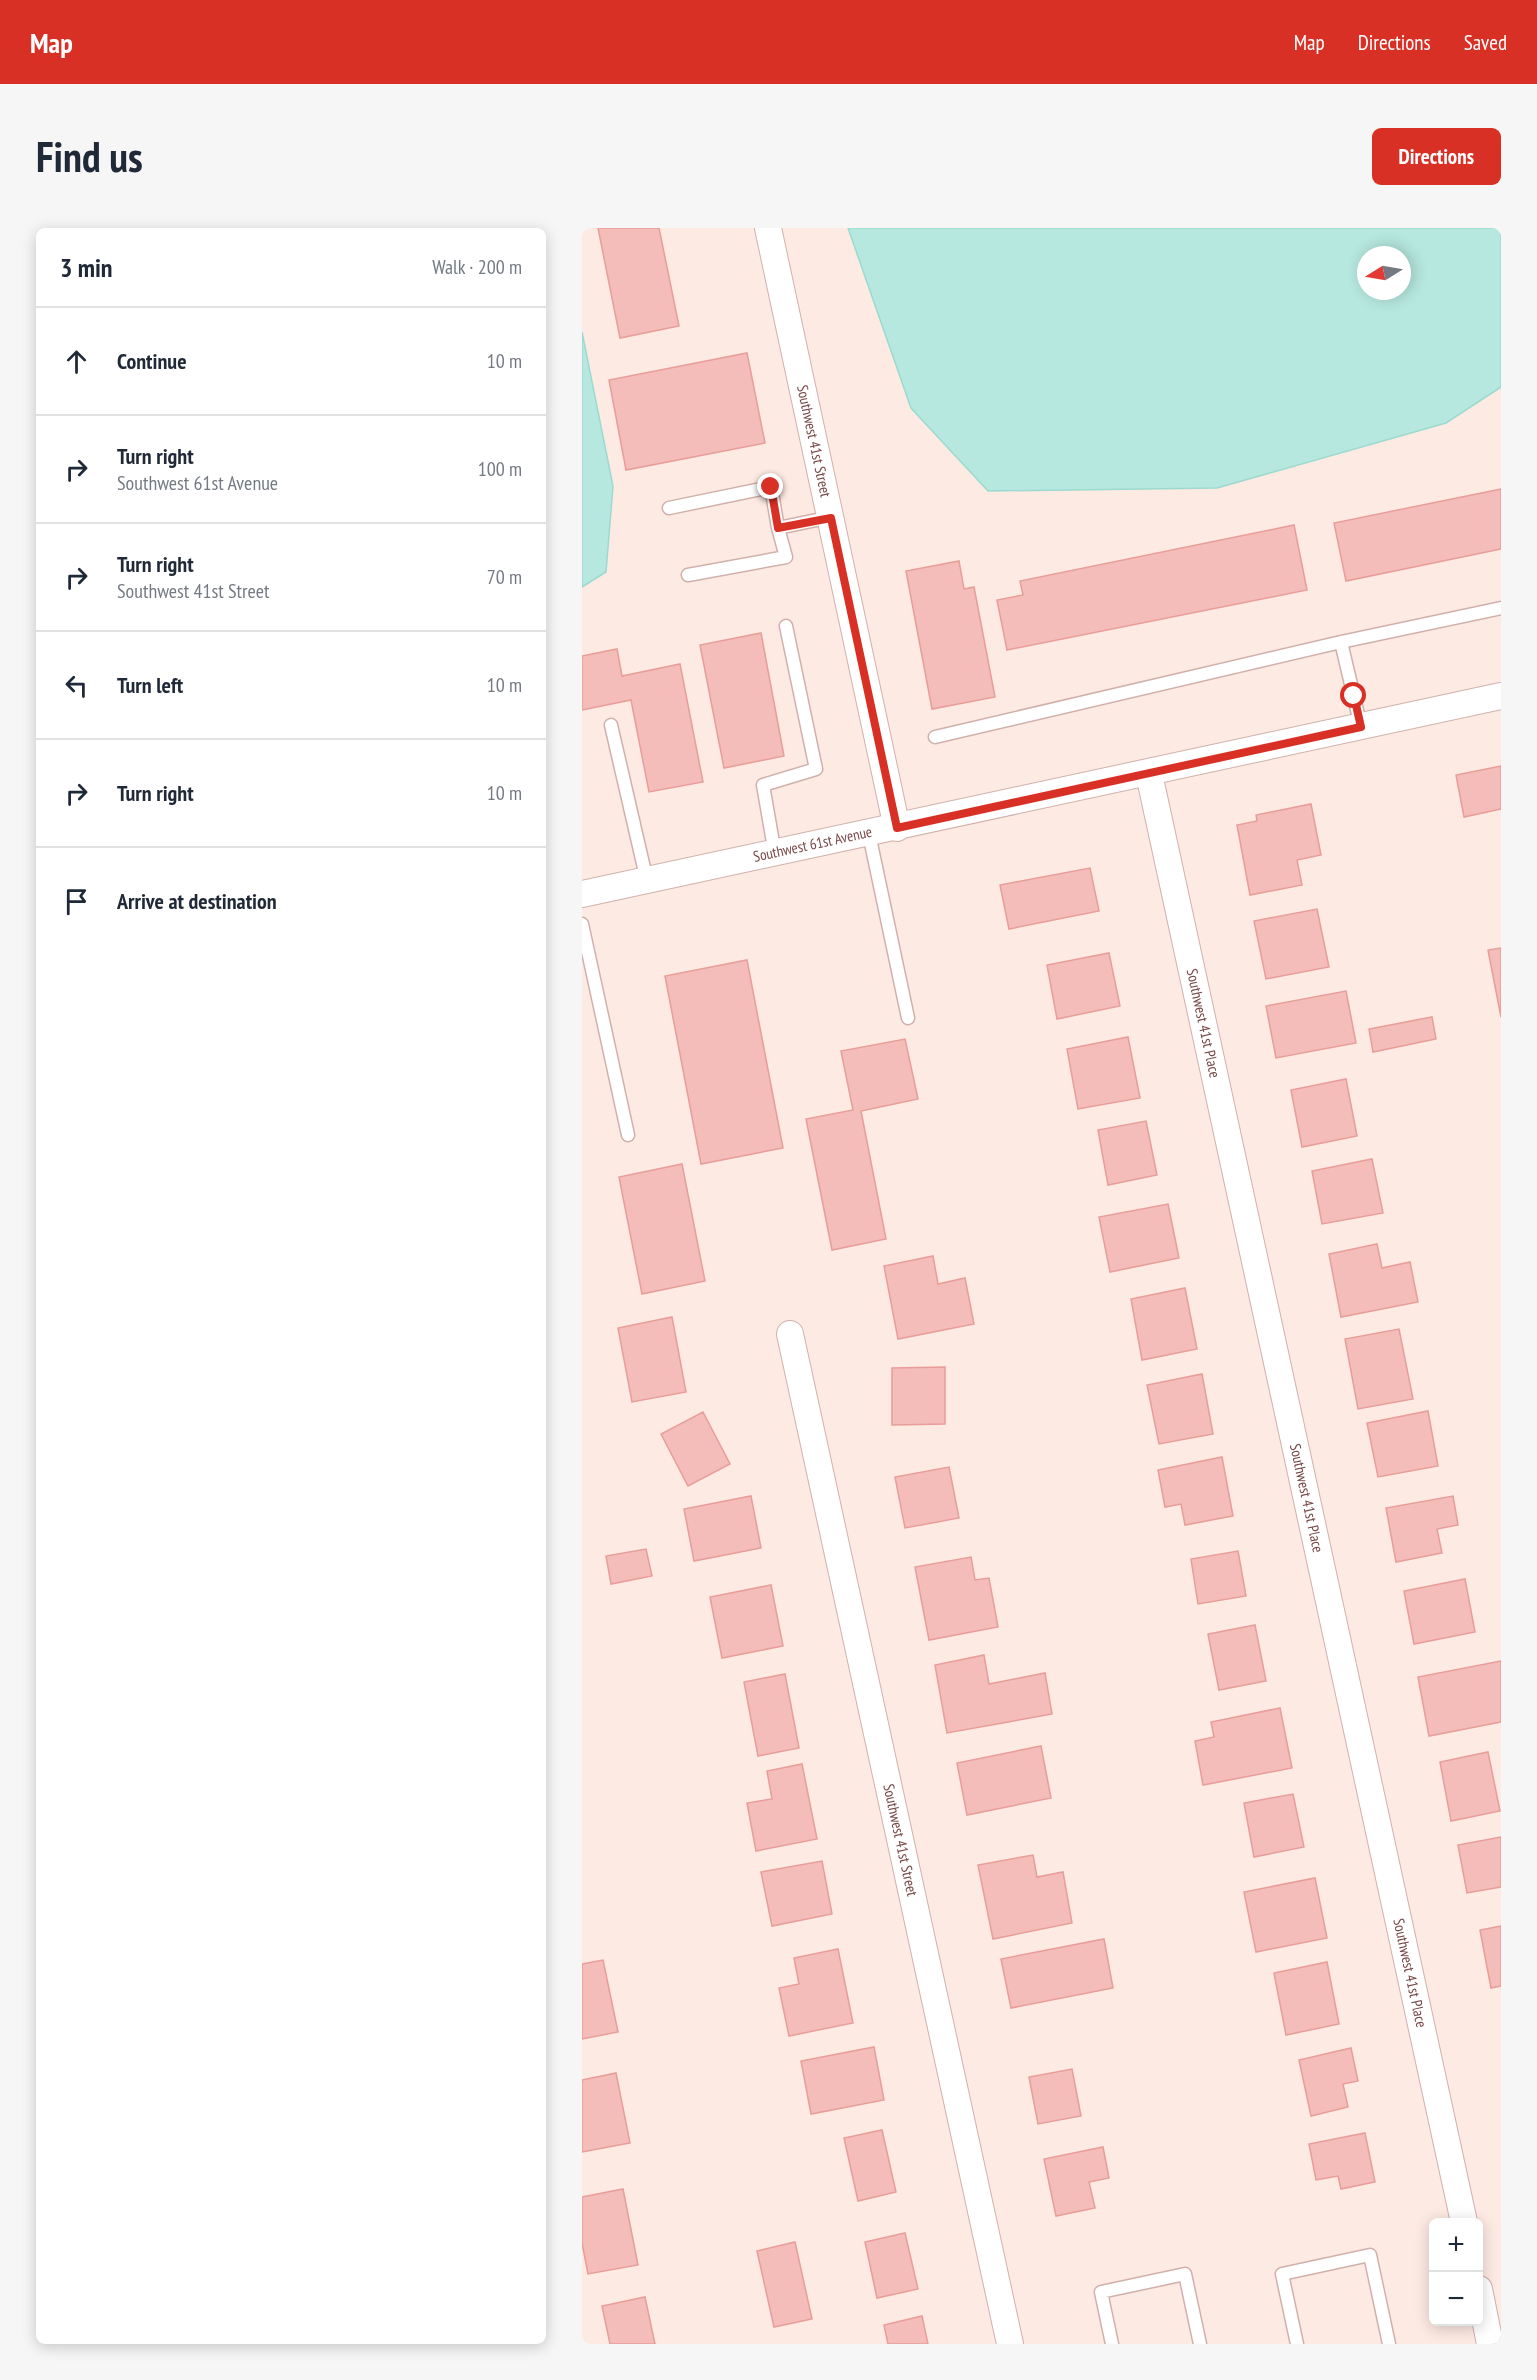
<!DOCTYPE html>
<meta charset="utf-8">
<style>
body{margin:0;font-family:"PT Sans Narrow",sans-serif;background:#f6f6f7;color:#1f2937}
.controls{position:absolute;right:18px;bottom:18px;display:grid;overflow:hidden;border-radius:9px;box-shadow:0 3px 15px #0003}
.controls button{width:54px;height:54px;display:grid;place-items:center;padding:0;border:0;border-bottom:2px solid #e0e1e3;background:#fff;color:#1f2937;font:30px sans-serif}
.compass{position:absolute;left:775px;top:18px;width:54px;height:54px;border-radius:50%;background:#fff;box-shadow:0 3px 15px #0003;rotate:259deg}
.stop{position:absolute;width:18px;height:18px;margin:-14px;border:4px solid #d93025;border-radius:50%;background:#fff}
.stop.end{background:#d93025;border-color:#fff;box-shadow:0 2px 6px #0008}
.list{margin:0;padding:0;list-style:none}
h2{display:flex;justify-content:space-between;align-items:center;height:78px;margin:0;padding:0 24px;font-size:26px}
h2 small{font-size:20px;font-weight:400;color:#747a83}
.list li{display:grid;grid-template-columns:39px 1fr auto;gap:18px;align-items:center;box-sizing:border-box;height:108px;padding:0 24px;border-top:2px solid #e0e1e3}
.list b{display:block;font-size:22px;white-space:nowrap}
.list p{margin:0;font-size:20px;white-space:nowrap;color:#747a83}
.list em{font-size:20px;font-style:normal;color:#747a83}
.icon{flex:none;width:33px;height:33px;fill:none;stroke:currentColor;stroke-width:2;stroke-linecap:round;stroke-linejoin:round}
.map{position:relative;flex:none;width:919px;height:2116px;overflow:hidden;border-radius:9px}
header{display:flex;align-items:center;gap:36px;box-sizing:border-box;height:84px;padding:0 30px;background:#d93025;color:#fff}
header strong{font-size:28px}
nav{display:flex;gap:33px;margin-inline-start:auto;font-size:21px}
.intro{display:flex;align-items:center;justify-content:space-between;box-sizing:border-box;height:144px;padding:0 36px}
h1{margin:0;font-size:42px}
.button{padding:15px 27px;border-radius:9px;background:#d93025;color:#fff;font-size:21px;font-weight:700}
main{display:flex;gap:36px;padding:0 36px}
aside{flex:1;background:#fff;border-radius:9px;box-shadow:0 3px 15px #0003}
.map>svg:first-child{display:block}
</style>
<header>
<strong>Map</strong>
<nav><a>Map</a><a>Directions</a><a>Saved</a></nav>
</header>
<div class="intro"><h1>Find us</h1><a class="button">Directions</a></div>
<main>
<aside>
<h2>3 min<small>Walk · 200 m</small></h2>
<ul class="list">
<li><svg class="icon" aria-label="ahead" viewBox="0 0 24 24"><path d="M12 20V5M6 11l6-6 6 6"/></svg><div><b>Continue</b></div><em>10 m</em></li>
<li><svg class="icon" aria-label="right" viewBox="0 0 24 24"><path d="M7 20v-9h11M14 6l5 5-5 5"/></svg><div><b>Turn right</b><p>Southwest 61st Avenue</p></div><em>100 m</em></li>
<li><svg class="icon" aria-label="right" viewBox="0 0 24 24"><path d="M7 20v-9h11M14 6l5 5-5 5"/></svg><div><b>Turn right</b><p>Southwest 41st Street</p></div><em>70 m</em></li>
<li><svg class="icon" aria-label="left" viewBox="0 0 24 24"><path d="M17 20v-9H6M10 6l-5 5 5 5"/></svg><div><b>Turn left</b></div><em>10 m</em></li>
<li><svg class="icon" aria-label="right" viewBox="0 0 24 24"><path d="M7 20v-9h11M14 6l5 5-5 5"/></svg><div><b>Turn right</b></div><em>10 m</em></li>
<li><svg class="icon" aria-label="arrive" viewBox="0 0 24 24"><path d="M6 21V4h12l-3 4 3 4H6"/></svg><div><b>Arrive at destination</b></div></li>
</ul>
</aside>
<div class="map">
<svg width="919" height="2116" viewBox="0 0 919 2116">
<rect width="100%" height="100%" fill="#fdeae3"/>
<!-- water -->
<path fill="#b6e8df" stroke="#9cdacf" stroke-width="1.5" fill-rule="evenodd" d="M266 0H919V159L864 195 635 260 406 263 329 180ZM784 27H820V63H784Z
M0 104 31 258 24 344 0 359Z"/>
<!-- building -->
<path fill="#f4bdb9" stroke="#e89d99" stroke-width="1.5" d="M16 0H77L97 98 38 110Z
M165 125 183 215 44 242 27 152Z
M919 261V321L764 353 752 295Z
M712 297 725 362 425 422 415 372 441 367 438 353Z
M377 333 382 361 392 359 413 469 350 481 324 343Z
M179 405 202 528 142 540 118 417Z
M35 421 40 448 98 436 121 554 67 564 49 472 0 482V428Z
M919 538V581L882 589 874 547Z
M729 576 739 627 715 632 720 657 668 667 655 597 675 593 674 587Z
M508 640 517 683 427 701 418 657Z
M735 681 747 739 684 751 672 693Z
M919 720V789L906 722Z
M527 725 538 778 475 791 465 737Z
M165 732 201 920 119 936 83 748Z
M764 763 774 815 694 830 684 778Z
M850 789 854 811 791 824 787 801Z
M546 809 558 870 496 881 485 821Z
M323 811 336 871 279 883 304 1011 250 1022 224 891 271 882 259 823Z
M764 851 775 908 720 919 709 862Z
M564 893 575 947 526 957 516 902Z
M790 931 801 985 740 996 730 943Z
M100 936 123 1053 60 1066 37 949Z
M586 976 597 1030 528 1044 517 989Z
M795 1016 800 1040 828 1034 836 1074 759 1089 747 1026Z
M351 1028 356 1056 383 1050 392 1096 316 1111 302 1038Z
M603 1060 615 1121 560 1132 549 1071Z
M90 1089 104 1164 50 1174 36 1100Z
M817 1101 831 1171 776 1181 763 1111Z
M363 1139V1196L310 1197V1140Z
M620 1146 631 1206 577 1216 565 1157Z
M846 1183 856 1238 796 1249 785 1195Z
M121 1184 148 1236 106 1258 79 1206Z
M640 1229 651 1288 603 1297 599 1276 583 1279 576 1242Z
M367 1239 377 1290 323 1300 313 1249Z
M169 1268 179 1320 112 1333 102 1281Z
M871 1268 876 1297 855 1301 860 1325 814 1334 804 1280Z
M64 1321 70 1348 29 1356 24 1328Z
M656 1323 664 1368 616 1376 609 1331Z
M389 1329 393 1352 407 1350 416 1399 347 1412 333 1339Z
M883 1351 893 1404 832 1416 822 1363Z
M189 1357 201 1418 140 1430 128 1369Z
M673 1397 684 1453 637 1462 626 1406Z
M402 1427 407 1456 463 1445 470 1486 365 1505 353 1437Z
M919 1433V1494L847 1508 836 1449Z
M203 1446 217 1520 176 1528 162 1454Z
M698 1480 710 1540 621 1557 613 1513 632 1509 629 1494Z
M459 1518 469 1570 385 1587 375 1535Z
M906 1524 918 1583 869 1593 858 1534Z
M220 1536 235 1611 174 1623 165 1575 190 1571 185 1543Z
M711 1566 722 1619 672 1629 662 1575Z
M919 1609V1659L885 1665 876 1617Z
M451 1627 455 1649 481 1644 490 1695 411 1711 396 1637Z
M240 1633 250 1686 190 1698 179 1644Z
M733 1650 745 1710 674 1724 662 1664Z
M919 1698V1758L909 1760 898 1702Z
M522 1711 531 1760 429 1780 419 1731Z
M256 1721 271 1795 207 1808 197 1760 217 1756 212 1730Z
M21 1732 36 1804 0 1811V1736Z
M745 1734 757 1796 704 1807 692 1745Z
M292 1819 302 1872 229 1886 219 1833Z
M769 1820 776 1853 761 1856 766 1879 729 1888 717 1832Z
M490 1841 499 1888 456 1896 447 1849Z
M34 1845 48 1915 0 1924V1852Z
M300 1902 314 1964 276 1973 262 1910Z
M783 1905 793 1954 759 1961 756 1948 734 1952 727 1916Z
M521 1919 527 1950 507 1954 513 1980 474 1988 462 1931Z
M41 1961 56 2037 6 2046 0 2015V1969Z
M323 2005 336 2061 295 2070 283 2014Z
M213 2014 230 2091 192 2099 175 2023Z
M63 2069 73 2116H28L20 2078Z
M340 2088 346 2116H306L302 2097Z"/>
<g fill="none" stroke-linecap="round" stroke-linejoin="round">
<!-- lane casing -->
<g stroke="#d1b0ab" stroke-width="15">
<path id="lane" d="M87 280 189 259 196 300
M106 347 204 329 196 300 249 289
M759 414 919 380
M29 497 65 653
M353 509 759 414 779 499
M287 606 326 790
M193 626 181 557 234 541 204 398
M0 696 46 907
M530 2116 519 2064 603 2046 618 2116
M715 2116 700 2046 788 2027 807 2116"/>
</g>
<!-- street casing -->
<g stroke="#d1b0ab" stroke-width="28">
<g id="street">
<path id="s1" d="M186 0 315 600"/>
<path id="s2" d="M567 546 882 1994"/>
<path id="s3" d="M0 666 919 468"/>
<path id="s4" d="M208 1106 428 2116"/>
<path d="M897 2061 908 2116"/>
</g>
</g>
<!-- lane -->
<use href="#lane" stroke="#fff" stroke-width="12"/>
<!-- street -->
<use href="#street" stroke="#fff" stroke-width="26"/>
</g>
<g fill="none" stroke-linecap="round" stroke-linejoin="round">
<!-- route -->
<path stroke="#d93025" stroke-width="8" d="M189 259 196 300 249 290 315 600 779 499 772 468"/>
</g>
<g text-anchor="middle" stroke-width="5" stroke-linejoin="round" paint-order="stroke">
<!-- street labels -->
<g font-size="15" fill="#774947" stroke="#fff0ea">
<text dy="5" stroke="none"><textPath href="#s1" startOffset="218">Southwest 41st Street</textPath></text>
<text dy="5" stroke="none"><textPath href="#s3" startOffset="236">Southwest 61st Avenue</textPath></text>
<text dy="5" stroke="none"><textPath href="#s2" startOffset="255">Southwest 41st Place</textPath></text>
<text dy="5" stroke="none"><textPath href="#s2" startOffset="741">Southwest 41st Place</textPath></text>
<text dy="5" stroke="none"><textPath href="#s4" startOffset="518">Southwest 41st Street</textPath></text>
<text dy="5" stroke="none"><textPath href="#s2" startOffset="1227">Southwest 41st Place</textPath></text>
</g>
</g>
</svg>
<div class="controls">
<button>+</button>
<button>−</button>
</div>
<svg class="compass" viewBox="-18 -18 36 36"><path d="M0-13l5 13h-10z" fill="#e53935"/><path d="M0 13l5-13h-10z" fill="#747a83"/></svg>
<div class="stop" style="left:772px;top:468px"></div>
<div class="stop end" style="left:189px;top:259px"></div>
</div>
</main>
